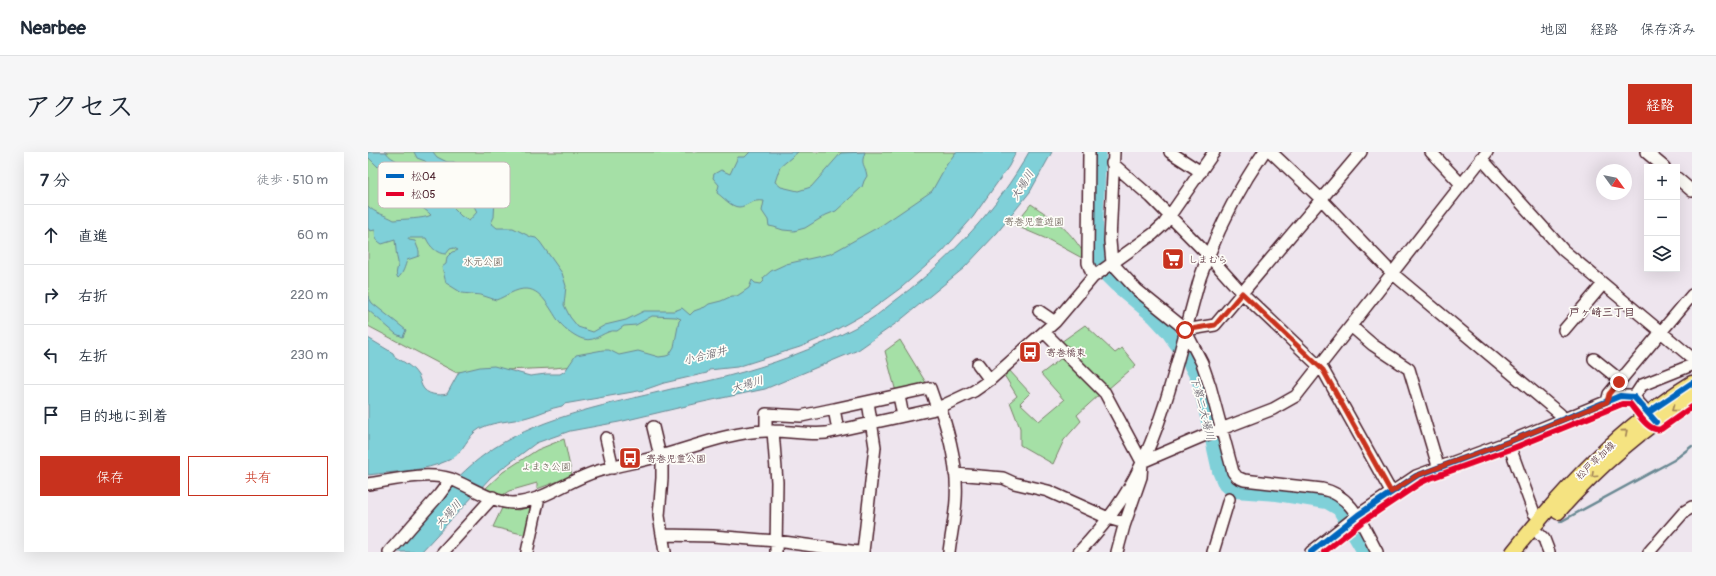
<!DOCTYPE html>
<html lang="ja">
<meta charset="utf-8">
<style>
body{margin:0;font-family:Pangolin,"Klee One",sans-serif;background:#f6f6f7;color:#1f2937}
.controls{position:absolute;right:12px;top:12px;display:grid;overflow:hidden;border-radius:0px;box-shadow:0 4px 16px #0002}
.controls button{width:36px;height:36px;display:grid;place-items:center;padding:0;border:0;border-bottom:1px solid #e0e1e3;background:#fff;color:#1f2937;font:20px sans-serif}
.compass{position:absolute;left:1228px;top:12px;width:36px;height:36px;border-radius:50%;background:#fff;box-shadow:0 4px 16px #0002;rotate:123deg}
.stop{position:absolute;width:12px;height:12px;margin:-9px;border:3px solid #c8321e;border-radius:50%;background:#fff}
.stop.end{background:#c8321e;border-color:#fff;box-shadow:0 1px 4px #0008}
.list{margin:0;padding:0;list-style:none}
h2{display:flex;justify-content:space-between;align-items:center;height:52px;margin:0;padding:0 16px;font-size:17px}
h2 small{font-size:13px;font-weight:400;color:#747a83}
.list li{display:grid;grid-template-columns:26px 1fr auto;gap:12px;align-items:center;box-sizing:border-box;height:60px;padding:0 16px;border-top:1px solid #e0e1e3}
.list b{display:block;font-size:15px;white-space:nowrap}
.list em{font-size:13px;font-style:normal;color:#747a83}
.actions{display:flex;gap:8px;padding:12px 16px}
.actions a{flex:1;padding:9px 0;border:1px solid #c8321e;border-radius:0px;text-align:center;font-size:14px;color:#c8321e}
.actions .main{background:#c8321e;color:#fff}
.icon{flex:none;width:22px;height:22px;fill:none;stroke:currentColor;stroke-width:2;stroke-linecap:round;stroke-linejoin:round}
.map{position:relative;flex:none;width:1324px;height:400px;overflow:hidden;border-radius:0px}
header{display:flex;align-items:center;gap:24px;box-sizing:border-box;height:56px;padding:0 20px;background:#fff;border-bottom:1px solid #e0e1e3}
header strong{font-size:19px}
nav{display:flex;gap:22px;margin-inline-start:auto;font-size:14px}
.intro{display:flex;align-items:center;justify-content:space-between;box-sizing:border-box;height:96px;padding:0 24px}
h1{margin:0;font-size:28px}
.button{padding:10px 18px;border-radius:0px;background:#c8321e;color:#fff;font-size:14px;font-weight:700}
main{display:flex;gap:24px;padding:0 24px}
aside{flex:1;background:#fff;border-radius:0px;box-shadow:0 4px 16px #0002}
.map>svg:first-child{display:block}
</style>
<header>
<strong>Nearbee</strong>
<nav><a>地図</a><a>経路</a><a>保存済み</a></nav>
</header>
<div class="intro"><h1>アクセス</h1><a class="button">経路</a></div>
<main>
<aside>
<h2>7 分<small>徒歩 · 510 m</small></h2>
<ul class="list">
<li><svg class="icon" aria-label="ahead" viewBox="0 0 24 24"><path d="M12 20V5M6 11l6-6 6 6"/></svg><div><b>直進</b></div><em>60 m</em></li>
<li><svg class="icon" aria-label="right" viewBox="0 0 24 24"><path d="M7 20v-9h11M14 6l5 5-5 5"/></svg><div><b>右折</b></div><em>220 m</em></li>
<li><svg class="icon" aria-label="left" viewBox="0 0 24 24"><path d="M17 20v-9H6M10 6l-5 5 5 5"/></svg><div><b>左折</b></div><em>230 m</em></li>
<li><svg class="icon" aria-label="arrive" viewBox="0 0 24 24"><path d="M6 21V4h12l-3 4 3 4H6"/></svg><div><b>目的地に到着</b></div></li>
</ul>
<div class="actions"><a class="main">保存</a><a>共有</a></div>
</aside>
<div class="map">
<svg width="1324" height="400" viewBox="0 0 1324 400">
<rect width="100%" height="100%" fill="#eee5ee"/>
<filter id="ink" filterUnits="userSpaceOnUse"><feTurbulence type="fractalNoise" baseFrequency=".025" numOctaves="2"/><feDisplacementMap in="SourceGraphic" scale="8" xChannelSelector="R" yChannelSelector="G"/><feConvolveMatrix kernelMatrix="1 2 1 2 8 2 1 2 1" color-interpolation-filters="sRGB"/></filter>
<g filter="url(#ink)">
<!-- green -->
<path fill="#a5e0a6" stroke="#788068" d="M0 0H608L575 46 306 204 186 216 87 220 0 174Z
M663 52C687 68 700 76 715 100L714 106 681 88 646 73Z
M717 173 747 201 754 196 768 213 740 237 693 190Z
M532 188 560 234 528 240 517 199Z
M695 205 731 243 709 263 713 269 696 288 685 312 652 293V276L642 250 649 244 636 223 641 218 662 241 652 251 671 269 696 248 673 222Z
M196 287 204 324 169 337V331L141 339 133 344 117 337 135 320 169 298Z
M166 354 158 383 125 375 134 356 151 358Z"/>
<!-- water -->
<path fill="#7fd0d8" stroke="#6a8993" d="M0 0H18C22 6 25 6 30 10 40 17 68 40 73 51L79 50 93 64 101 69 109 60 106 54 107 50 101 37H98L94 32 82 30 66 19 57 9 49 6 46 0H65L69 5 79 10H86L104 23 106 28 119 38 127 47 126 65 123 71 129 76H145L163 85 168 86 172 90 194 121 198 134 196 153 202 165 210 175 225 180 237 173 258 168 276 159H306L314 156 322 163 326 159 337 155 341 152 353 149 364 144H369L381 136 384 128 387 131 393 132 396 129 395 126 403 119 418 112 462 102 514 73 564 39 579 12 588 0H648L641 14 605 65 574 100 534 135 500 160 453 186 432 195 369 215 341 218 339 221 296 231 276 238 196 252 194 254C182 256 172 262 160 265 145 270 119 269 107 280 97 289 94 302 81 308 55 320 28 319 0 323V186L25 201 27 205C34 209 44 214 49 222 52 225 52 230 54 234 58 243 71 244 79 242L91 220 112 215 126 214 162 224 178 222H192L197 219 208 203 235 198H241L251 203 270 199 291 205 298 204 301 203 306 195 311 169 313 167 308 165 284 164 268 173 256 174 249 179C236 177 229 191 215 187 208 185 197 177 192 171 184 161 175 138 159 137 148 136 137 145 128 148L113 143 94 141 78 131 74 115 78 112 79 105 84 100 88 99 90 98 86 96 82 97 78 102C69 102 62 95 58 86H40L41 88 47 89 51 99V104L39 108C37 114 35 122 30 126 26 120 31 116 30 110 28 103 28 96 27 88L14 92C6 87 8 85 7 78L2 79 0 76V54C6 61 18 63 26 68 34 67 57 67 63 63 57 56 42 50 41 39H39L36 42 30 35 26 28 16 21 0 5Z
M382 0H430L412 15 407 30 413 35 430 39 443 35 473 1 497 0C492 14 497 11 499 24L496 29 494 35 468 59 458 63 437 76 426 79 415 78 406 75 401 74 400 68 394 59 396 49C383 47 378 55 371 55 363 55 355 45 349 41L351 33 345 26 346 22 353 18 362 22 370 5H377Z
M661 0H684L662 40 629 81 596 116 530 170 490 198 397 237 335 250 251 270 202 279 168 291 123 325 53 400H26C56 364 86 322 126 296 178 263 243 252 303 237 327 232 351 227 375 220 418 208 462 190 501 168 512 162 522 152 532 145 584 105 629 57 661 0Z
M0 144 4 151 38 178 35 185 28 182 0 158Z"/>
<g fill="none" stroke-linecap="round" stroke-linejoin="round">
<!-- stream -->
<path stroke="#6a8993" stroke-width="2.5" d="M1192 370 1306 308 1324 294"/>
<!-- river -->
<path stroke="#7fd0d8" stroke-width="14" d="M731 0 728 74 730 115 748 133 786 165 799 179 819 207 831 229 851 319 857 333 867 339 909 342 959 350 971 357 996 400"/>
<!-- minor casing -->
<g stroke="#4a1f2b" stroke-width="14">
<path id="minor" d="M721 0 720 102V111L725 125
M746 0 742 89 744 111 769 138 811 172 817 178 834 211 842 234 865 320 869 325 876 328 954 337C985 343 995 375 1009 400
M802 0 833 20
M903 0 953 47 1024 121 1192 262 1194 268
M1063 0 1093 32
M1278 0 1296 15
M1113 6 1195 98 1324 206
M744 11 783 45 840 103 874 141 955 218 1023 340
M1309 26 1324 39
M671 159 687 170
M983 174 1005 193 1041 217 1070 314
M817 178 847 173 993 0
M1196 178 1235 132
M676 180 737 241 774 310 773 325 756 374 749 400
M1226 207 1252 228
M610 212 622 228
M531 244 535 264
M1266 245 1274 233 1324 213
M1239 250 1241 242 1324 143
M572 255C582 285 590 316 588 348 587 365 583 383 581 400
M285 275 292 304
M470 278 466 257 562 236 569 256
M398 279V262L433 264 466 257
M405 279 409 330 408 400
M238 286 245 316
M1140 290 1166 361 1172 366
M294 303V326L291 364 297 400
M774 310 835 284 905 257 928 244 1119 0
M587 322 635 326 646 331 680 339 740 366 757 371
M0 332C26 328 57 319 83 327 101 334 126 351 145 351 176 350 201 327 230 319 250 313 271 310 292 304 326 295 361 280 398 279 418 278 438 283 458 281L563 258 572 255 606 239 623 227 687 170 725 125 785 82 796 72 846 0
M1171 382 1176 387 1181 400
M294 383 345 384 408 389 490 400
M21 400 71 343 83 327
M75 400 125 345
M159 400 171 345
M495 400 507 295 500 250
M711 400C732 378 753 352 767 325 799 264 813 192 832 126 848 81 869 39 896 0
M845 400 861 347
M943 400 990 363 1048 324 1140 290 1252 244H1262L1266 245 1286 268
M1281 400 1316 360 1324 355"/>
</g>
<!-- major casing -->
<g stroke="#4a1f2b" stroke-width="17">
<path id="major" d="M1190 360C1228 317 1275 276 1324 245
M1145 400C1197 335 1253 275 1324 231"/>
</g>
<!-- minor -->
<use href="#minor" stroke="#fdfcf7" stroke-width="11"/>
<!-- major -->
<use href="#major" stroke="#f5e381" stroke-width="14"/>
<!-- bus-1 casing -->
<g stroke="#fdfcf7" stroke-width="9">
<path id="bus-1" d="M1281 260 1324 231
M943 400 990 363 1048 324 1140 290 1252 244 1266 245 1288 270"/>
</g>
<!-- bus-2 casing -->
<g stroke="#fdfcf7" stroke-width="9">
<path id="bus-2" d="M956 400 995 369 1052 331 1060 327 1143 297 1254 252H1262C1269 260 1281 281 1293 277L1324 255"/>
</g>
<!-- bus-1 -->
<use href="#bus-1" stroke="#0065bd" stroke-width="6"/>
<!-- bus-2 -->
<use href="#bus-2" stroke="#e4002b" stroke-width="6"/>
</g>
<!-- one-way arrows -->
<defs><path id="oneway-chevron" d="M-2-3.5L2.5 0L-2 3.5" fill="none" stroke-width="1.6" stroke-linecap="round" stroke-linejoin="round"/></defs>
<g stroke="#a08156">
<use href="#oneway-chevron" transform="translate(1306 257) rotate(144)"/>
<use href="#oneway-chevron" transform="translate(1257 280) rotate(-40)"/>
<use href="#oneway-chevron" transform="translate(1226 323) rotate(137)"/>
</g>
</g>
<g fill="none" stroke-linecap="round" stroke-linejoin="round" filter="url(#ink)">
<!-- route -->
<path stroke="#c8321e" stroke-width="5" d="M817 178 847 173 874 141 955 218 1023 340 1048 324 1058 320 1140 290 1239 250 1241 242 1251 230"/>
</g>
<!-- icons -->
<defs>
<g id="supermarket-square" transform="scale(1.15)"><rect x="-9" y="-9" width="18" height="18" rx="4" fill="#c8321e" stroke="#fdfcf7"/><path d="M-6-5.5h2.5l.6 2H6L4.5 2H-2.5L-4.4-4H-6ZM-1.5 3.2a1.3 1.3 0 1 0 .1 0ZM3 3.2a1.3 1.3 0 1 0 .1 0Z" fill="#fff"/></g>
<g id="bus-square" transform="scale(1.15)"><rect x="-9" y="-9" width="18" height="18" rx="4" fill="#c8321e" stroke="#fdfcf7"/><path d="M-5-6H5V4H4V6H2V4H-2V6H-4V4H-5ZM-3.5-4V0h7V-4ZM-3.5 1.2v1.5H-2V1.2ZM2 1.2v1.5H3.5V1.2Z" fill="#fff"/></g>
</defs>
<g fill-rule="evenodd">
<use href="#supermarket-square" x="805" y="107"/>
<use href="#bus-square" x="662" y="200"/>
<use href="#bus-square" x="262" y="306"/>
</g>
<g text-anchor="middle" stroke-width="3.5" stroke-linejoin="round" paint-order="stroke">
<!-- park labels -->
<g font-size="10" fill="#655950" stroke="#fdfcf7">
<text x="666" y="73">寄巻児童遊園</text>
<text x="115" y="113">水元公園</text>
<text x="178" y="318">よまき公園</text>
</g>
<!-- poi labels -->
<g font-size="10" fill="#4a1f2b" stroke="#fdfcf7" text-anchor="start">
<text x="820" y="111">しまむら</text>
<text x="678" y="204">寄巻橋東</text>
<text x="278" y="310">寄巻児童公園</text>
</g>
<!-- street labels -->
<g font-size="10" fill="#4a1f2b" stroke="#fdfcf7">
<text transform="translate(1227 308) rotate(-44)" y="4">松戸草加線</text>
</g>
<!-- water labels -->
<g font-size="11" font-style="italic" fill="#5a545f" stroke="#fdfcf7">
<text transform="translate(654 33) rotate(-58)" y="4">大場川</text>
<text transform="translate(337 203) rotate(-14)" y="4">小合溜井</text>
<text transform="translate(379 232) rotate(-17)" y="4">大場川</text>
<text transform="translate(835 256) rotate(75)" y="4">下第二大場川</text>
<text transform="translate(80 362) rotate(-49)" y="4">大場川</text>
</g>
<!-- neighbourhood labels -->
<g font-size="11" font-weight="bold" fill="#4a1f2b" stroke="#fdfcf7">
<text x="1234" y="164">戸ヶ崎三丁目</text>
</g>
</g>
<!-- legend -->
<rect x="10" y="10" width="132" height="46" rx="6" fill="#fdfcf7" stroke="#c7baba" stroke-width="1"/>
<rect x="18" y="22" width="18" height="4" fill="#0065bd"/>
<rect x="18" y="40" width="18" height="4" fill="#e4002b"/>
<g font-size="11" fill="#4a1f2b">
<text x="43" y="28">松04</text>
<text x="43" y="46">松05</text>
</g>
</svg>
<div class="controls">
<button>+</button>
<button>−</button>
<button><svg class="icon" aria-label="layers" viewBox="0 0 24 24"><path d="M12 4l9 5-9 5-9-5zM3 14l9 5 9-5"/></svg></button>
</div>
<svg class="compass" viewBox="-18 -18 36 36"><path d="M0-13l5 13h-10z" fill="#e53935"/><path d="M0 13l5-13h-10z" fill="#747a83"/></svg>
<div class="stop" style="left:817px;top:178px"></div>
<div class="stop end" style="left:1251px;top:230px"></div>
</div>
</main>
